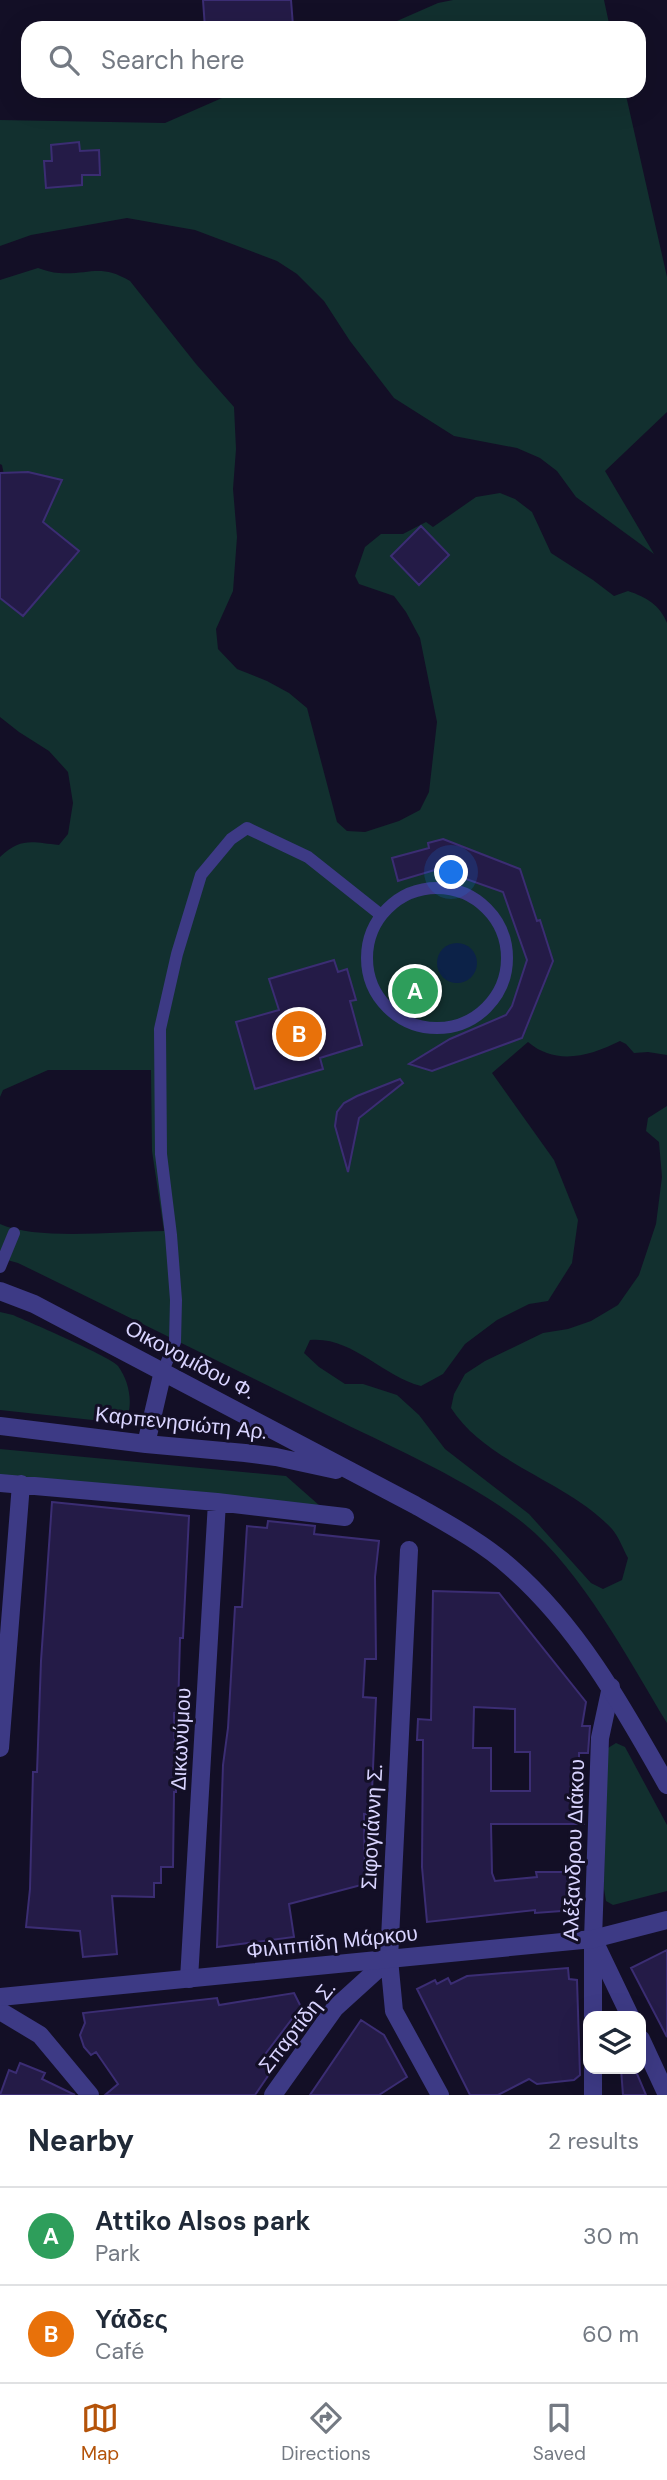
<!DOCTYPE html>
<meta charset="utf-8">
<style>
body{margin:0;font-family:"DM Sans",sans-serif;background:#f2f2f3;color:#1f2937}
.controls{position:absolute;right:21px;bottom:21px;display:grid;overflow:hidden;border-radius:14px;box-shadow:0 7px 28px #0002}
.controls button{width:63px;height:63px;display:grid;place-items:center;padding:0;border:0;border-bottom:2px solid #e0e1e3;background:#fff;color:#1f2937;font:35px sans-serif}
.you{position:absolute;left:452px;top:873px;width:24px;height:24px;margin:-18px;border:5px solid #fff;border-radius:50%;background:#1a73e8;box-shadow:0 0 0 10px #1a73e833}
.badge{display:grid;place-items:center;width:46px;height:46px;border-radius:50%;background:#b45309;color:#fff;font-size:23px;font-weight:700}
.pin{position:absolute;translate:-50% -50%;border:4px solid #fff;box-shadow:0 2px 7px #0006}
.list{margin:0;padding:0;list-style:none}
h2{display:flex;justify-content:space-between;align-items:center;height:91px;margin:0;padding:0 28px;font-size:30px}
h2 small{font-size:23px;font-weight:400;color:#747a83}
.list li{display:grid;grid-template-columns:46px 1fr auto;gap:21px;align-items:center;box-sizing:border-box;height:98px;padding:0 28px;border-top:2px solid #e0e1e3}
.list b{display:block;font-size:26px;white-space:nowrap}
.list p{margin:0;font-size:23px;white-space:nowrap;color:#747a83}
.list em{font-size:23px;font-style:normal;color:#747a83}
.icon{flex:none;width:38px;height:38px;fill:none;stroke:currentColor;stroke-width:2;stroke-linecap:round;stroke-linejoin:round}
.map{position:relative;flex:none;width:667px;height:2095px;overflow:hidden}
.search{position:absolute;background:#fff;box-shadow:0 7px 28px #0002;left:21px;right:21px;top:21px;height:77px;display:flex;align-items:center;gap:18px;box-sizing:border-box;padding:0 24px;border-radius:21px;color:#747a83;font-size:26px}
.sheet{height:287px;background:#fff}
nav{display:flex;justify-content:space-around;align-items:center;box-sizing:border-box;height:98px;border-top:2px solid #e0e1e3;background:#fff;font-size:19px;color:#747a83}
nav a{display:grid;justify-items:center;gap:4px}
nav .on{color:#b45309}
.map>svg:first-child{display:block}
</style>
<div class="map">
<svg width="667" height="2095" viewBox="0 0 667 2095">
<rect width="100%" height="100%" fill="#130f26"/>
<!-- green -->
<path fill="#12302f" d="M453 0H604L610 28H381L438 3Z
M238 91H625L667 277V412L605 471 654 554 576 497 557 471 540 458 517 448 454 436 394 398 350 341 324 301 297 274 277 261 195 230 127 218 31 235 0 246V120L165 123Z
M38 268C45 270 52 273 59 273 90 275 100 263 130 281L196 364 234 407 236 449 233 489 237 537 233 591 216 629 218 649 237 669 267 681 289 693 307 708 337 822 347 831 365 832 399 821 420 810 429 792 437 722 420 638 406 612 394 596 359 584 355 576 365 547 381 534H403L426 522 433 527 476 497 500 493 515 499 532 512 551 553 593 580 614 596 628 591C646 597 660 605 667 623V1055L648 1052 634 1053 626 1044 620 1041C590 1056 556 1066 528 1042L492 1073 554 1160 578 1220 572 1263 548 1301 529 1304 497 1320 465 1344 443 1374 421 1386C382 1376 352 1336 310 1340L304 1353 319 1367 345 1384H363L397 1395 419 1415 445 1449 529 1514 591 1583 603 1589 622 1580 628 1558C623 1549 619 1537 612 1529 568 1481 487 1464 451 1408L454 1394 465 1374 485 1361 543 1333 568 1329 591 1321 618 1305 639 1275 656 1224 662 1177 659 1142 646 1131 648 1118 667 1106V1723C628 1659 581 1569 522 1522 465 1478 391 1447 327 1415 224 1364 121 1313 18 1263L0 1258V1224C38 1241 120 1231 164 1231L152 1151 151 1070H48L3 1090 0 1097V857C21 837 32 842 59 845L68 834 73 803 68 772 49 751 19 732 0 717V598L23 616 79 551 43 522 61 482C42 471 24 473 4 475L2 465 0 464V280Z
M0 1312 13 1315C29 1322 111 1357 118 1366 129 1381 133 1402 127 1418L111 1422 0 1410Z
M0 1449 286 1476 320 1506 0 1475Z
M616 1743 625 1747 667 1825V1891L613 1905 606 1901 604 1889 605 1764 608 1748Z"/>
<!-- water -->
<path fill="#0c2248" d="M437 963a20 20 0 1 1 40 0a20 20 0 1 1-40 0Z"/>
<!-- building -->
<path fill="#241b47" stroke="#3b2d73" stroke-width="2" fill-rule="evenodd" d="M203 0H291L293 26 205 28Z
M79 142 80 151 99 150 100 175H82V185L46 188 44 161H52L51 145Z
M28 472 62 480 43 522 79 551 23 616 0 598V473Z
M421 526 449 555 419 585 391 556Z
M443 839 520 869 537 921 540 920 553 961 522 1038 432 1071 409 1064 450 1039 506 1015 512 1006 527 960 503 892 438 869 398 881 392 858 429 848 428 843Z
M334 960 338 972 347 969 356 1000 350 1001 362 1045 320 1058 323 1069 255 1089 236 1022 279 1010 269 979Z
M400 1079 403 1083 359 1118 348 1172 335 1126 337 1112 344 1103 357 1096Z
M52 1502 189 1516 183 1638H180L178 1712 174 1713 176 1792H174L173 1867H161V1883H154V1897L112 1896 117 1954 83 1957 80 1931 26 1927 30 1889 33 1772H37L41 1661Z
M268 1521 315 1526 314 1534 379 1541 375 1577 376 1659H365L363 1697 376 1698 371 1815 364 1814 365 1884 289 1904 294 1937 217 1947 223 1765 228 1728 235 1607H242L247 1526 267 1528Z
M433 1591 499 1593 586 1702 582 1726H590L588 1753H579V1791H584V1824H491L492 1873 495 1881 537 1877 536 1872H572L575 1910 535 1913V1910L427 1922 422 1867 423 1740H417L418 1719 431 1720ZM474 1707 515 1709V1752H530V1791H491V1748H473Z
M667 1950V2037L631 1968Z
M568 1968 569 1979 577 1980 580 2075 574 2080 537 2084 529 2079 498 2095H470L417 1989 435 1980 437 1984 448 1978 451 1984 467 1976Z
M294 1993 301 2007 260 2061 272 2070 255 2095H105L118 2084 96 2052 91 2055 84 2047 80 2035 85 2023 83 2013 217 1998 219 2005Z
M361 2020 384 2035 407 2077 379 2095H310Z
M20 2063 45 2073 42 2079 75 2095H0L9 2070 16 2073Z
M621 2069H635L646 2095H623Z"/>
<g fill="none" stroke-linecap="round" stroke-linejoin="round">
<!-- service -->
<path stroke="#3d3a85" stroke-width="12" d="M367 958a70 70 0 1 1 140 0a70 70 0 1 1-140 0Z
M0 1267 14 1233
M163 1371 175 1342 176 1300 171 1235 161 1154 160 1029 177 954 201 875 231 839 247 828 308 857 381 915"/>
<!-- minor -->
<path stroke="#3d3a85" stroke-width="18" d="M0 1483 217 1502 345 1517
M409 1550 389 1959 394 2011 440 2095
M0 1748 21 1484
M596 1945 630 2016
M189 1979 217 1502
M0 2011 40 2035 90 2095
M593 2016V1939L600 1738 611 1687
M641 2039 667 2095
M273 2095 335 2008 389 1959
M593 2095V2069"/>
<!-- tertiary -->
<path stroke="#3d3a85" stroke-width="18" d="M0 1291 34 1304 415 1505C448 1524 482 1542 510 1567 578 1626 623 1707 667 1785
M0 1426 146 1444 245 1453 276 1457 336 1470
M146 1444 163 1371
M0 1997 593 1939 667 1920"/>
</g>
<g text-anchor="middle" stroke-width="6" stroke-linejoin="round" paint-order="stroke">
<!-- street labels -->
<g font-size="21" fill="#d9d4ff" stroke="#130f26">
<text transform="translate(190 1360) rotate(28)" y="7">Οικονομίδου Φ.</text>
<text transform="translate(181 1423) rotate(6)" y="7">Καρπενησιώτη Αρ.</text>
<text transform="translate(181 1739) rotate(-87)" y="7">Δικωνύμου</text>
<text transform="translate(372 1827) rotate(-87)" y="7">Σιφογιάννη Σ.</text>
<text transform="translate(574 1850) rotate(-88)" y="7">Αλέξανδρου Διάκου</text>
<text transform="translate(332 1942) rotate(-6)" y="7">Φιλιππίδη Μάρκου</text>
<text transform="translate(297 2027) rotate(-52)" y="7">Σπαρτίδη Σ.</text>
</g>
</g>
</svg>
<div class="controls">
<button><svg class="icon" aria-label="layers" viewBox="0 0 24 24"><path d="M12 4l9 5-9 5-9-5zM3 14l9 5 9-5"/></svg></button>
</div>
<div class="you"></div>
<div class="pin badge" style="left:415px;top:991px;background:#2e9e5b">A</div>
<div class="pin badge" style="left:299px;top:1034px;background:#e8710a">B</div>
<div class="search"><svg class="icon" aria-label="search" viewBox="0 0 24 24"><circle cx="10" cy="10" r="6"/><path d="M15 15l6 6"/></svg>Search here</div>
</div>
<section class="sheet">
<h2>Nearby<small>2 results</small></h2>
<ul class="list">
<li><span class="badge" style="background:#2e9e5b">A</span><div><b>Attiko Alsos park</b><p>Park</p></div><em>30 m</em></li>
<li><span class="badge" style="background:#e8710a">B</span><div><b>Υάδες</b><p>Café</p></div><em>60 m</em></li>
</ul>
</section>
<nav>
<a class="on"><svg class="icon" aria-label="map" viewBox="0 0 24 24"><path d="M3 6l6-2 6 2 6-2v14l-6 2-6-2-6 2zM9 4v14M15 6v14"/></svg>Map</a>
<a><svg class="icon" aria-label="directions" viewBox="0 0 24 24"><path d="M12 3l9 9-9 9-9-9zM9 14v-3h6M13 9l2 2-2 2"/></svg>Directions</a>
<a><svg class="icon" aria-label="saved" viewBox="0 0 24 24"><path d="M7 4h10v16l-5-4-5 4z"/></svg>Saved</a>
</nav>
